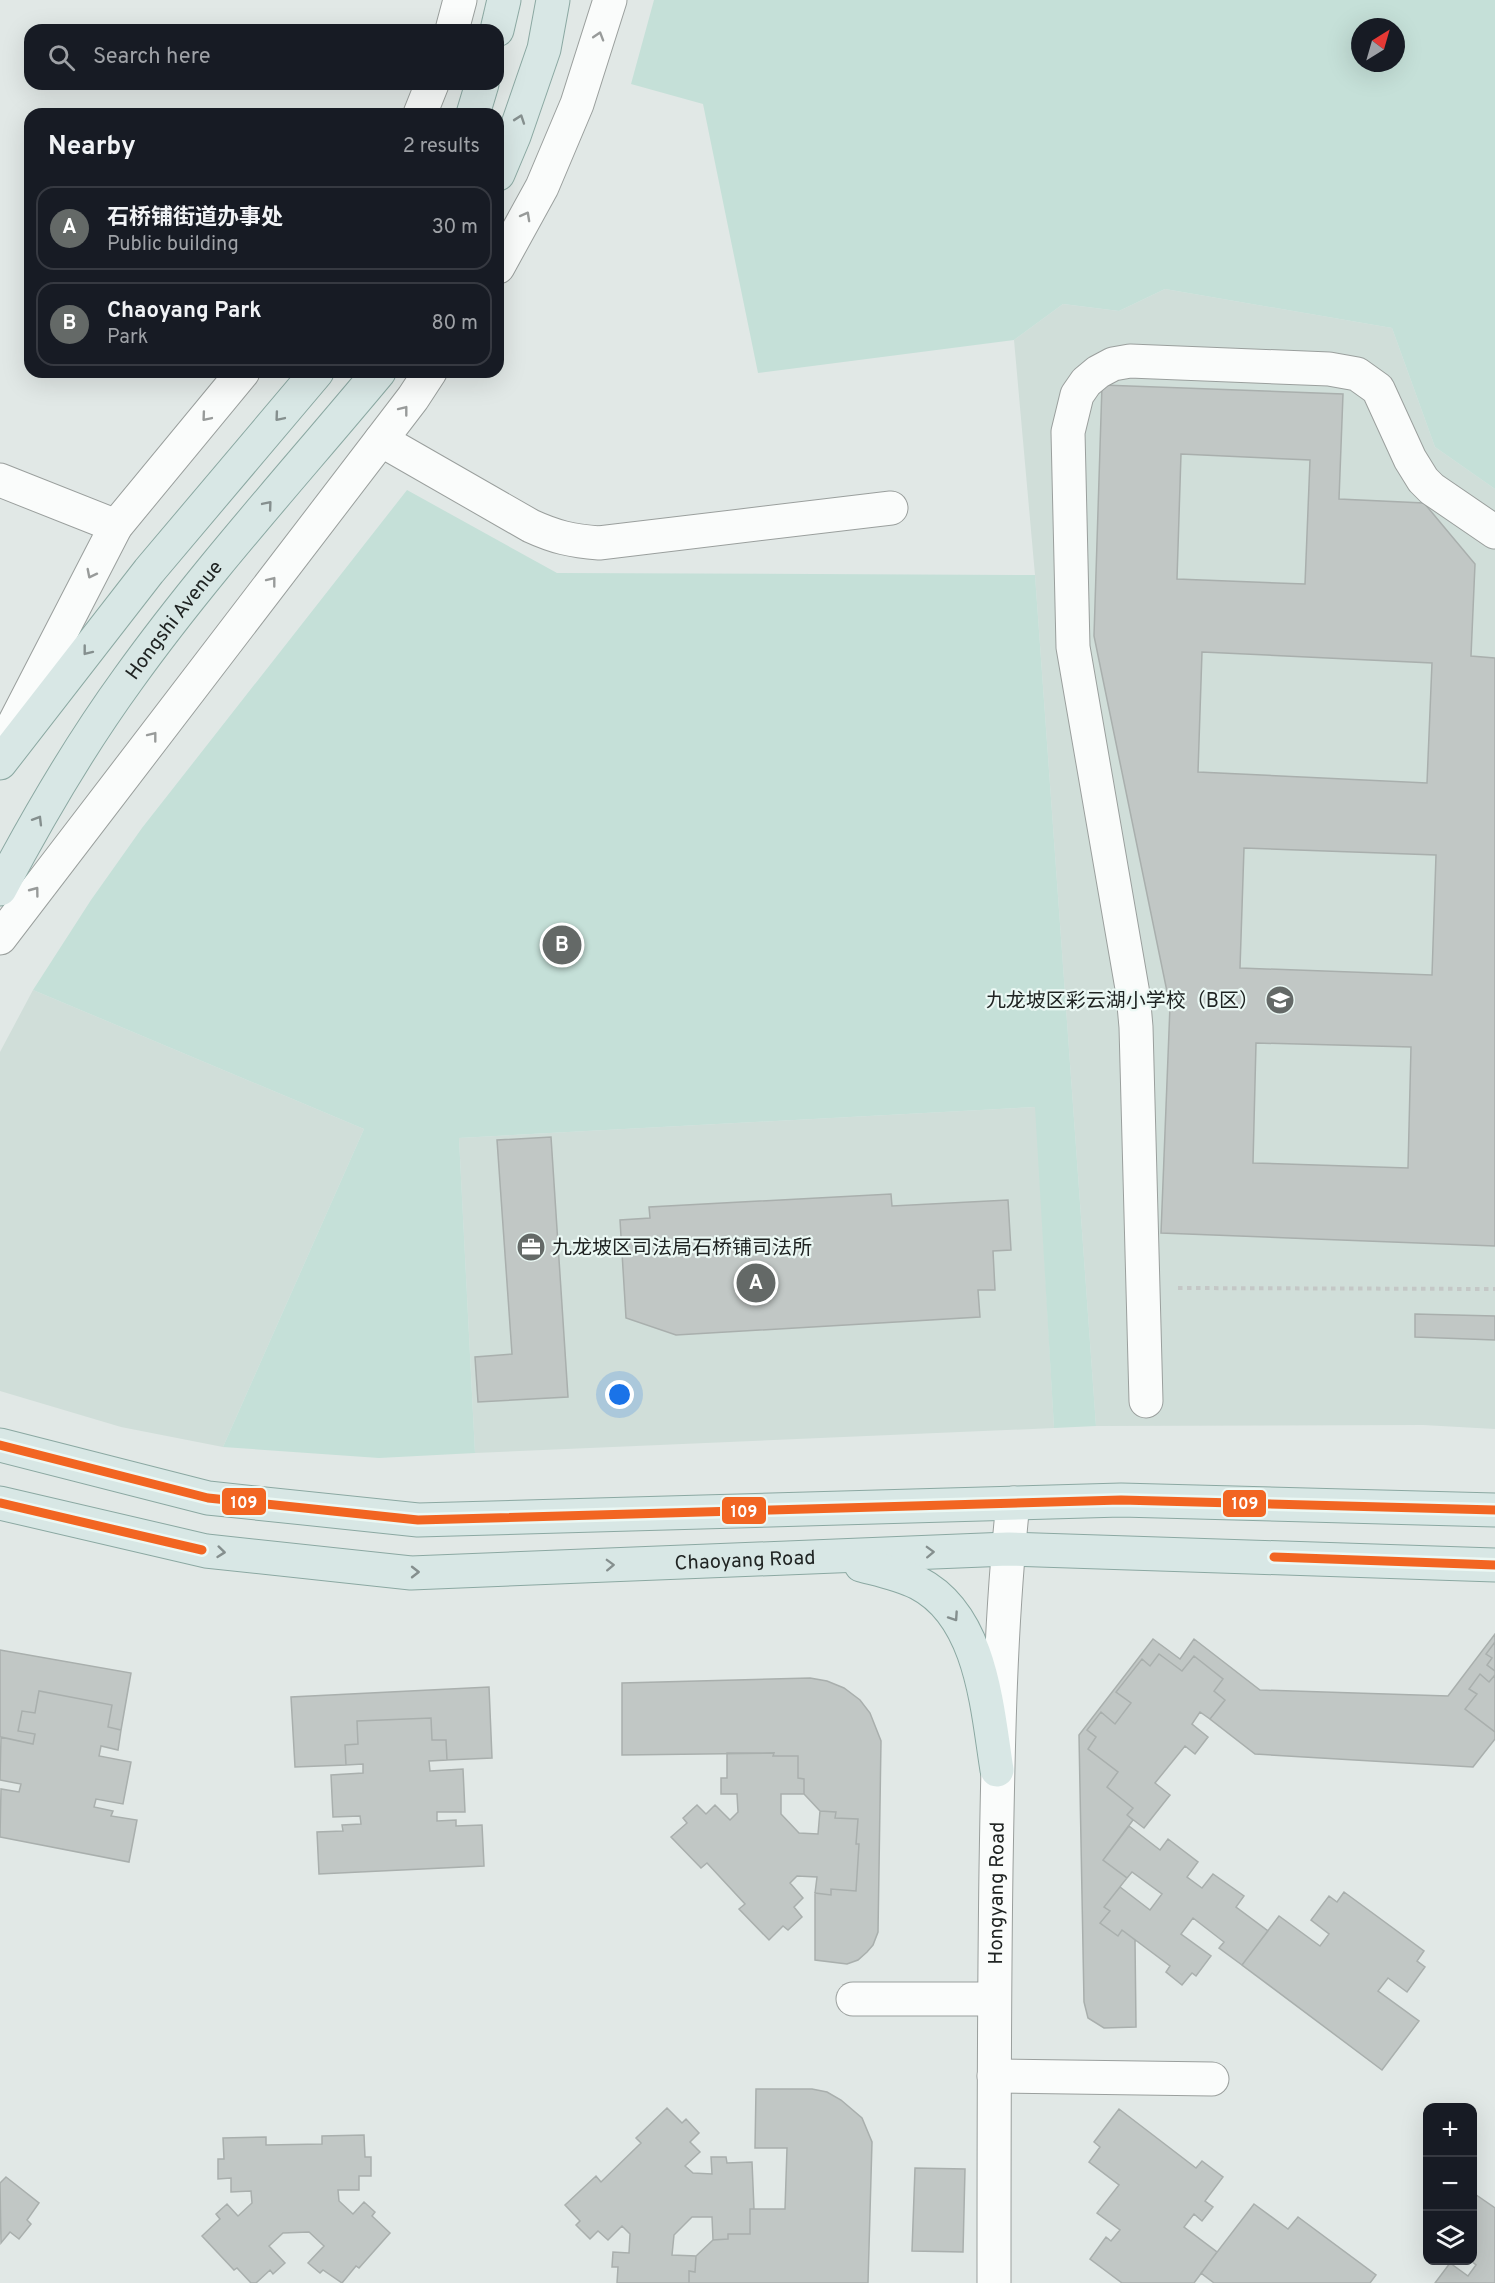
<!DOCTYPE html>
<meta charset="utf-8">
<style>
body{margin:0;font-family:Overpass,"Noto Sans SC",sans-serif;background:#242831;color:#f1f3f6}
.controls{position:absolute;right:18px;bottom:18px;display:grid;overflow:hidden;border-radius:12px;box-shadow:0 6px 24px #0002}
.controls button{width:54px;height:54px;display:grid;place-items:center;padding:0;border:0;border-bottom:2px solid #363941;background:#171b24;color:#f1f3f6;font:30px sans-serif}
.compass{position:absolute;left:1351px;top:18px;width:54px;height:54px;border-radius:50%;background:#171b24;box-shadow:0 6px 24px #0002;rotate:37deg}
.you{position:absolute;left:620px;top:1395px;width:21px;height:21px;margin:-15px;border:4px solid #fff;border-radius:50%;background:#1a73e8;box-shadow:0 0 0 9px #1a73e833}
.badge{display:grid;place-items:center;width:39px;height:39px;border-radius:50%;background:#646967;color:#fff;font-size:20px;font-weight:700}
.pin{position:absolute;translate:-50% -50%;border:3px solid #fff;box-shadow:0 2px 6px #0006}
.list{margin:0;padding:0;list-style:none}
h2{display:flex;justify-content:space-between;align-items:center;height:78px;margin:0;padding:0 24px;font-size:26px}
h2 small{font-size:20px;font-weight:400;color:#9ea1a6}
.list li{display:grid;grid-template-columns:39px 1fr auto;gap:18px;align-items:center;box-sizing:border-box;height:84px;margin:0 12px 12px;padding:0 12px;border:2px solid #363941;border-radius:18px}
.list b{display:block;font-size:22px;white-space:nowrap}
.list p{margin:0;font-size:20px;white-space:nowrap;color:#9ea1a6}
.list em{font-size:20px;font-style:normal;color:#9ea1a6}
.icon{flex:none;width:33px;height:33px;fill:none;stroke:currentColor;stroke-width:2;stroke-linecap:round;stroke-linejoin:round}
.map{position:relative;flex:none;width:1495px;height:2283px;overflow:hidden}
.search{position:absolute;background:#171b24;box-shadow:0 6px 24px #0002;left:24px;top:24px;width:480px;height:66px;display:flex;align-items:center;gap:15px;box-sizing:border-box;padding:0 21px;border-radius:18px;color:#9ea1a6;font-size:22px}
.panel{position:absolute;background:#171b24;box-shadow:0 6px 24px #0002;left:24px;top:108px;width:480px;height:270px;border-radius:18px}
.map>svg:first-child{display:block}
</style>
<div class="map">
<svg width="1495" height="2283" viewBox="0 0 1495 2283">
<rect width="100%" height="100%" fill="#e1e8e6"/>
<!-- built -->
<path fill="#d0ded9" d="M1165 289 1392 328 1435 447 1495 489V1429L1423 1425 1096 1426 1035 575 1014 340 1063 304 1119 311Z
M33 990 364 1129 223 1447 121 1427 0 1391V1052Z
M1036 1107 1054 1428 475 1453 459 1138Z"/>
<!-- green -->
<path fill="#c5e0d8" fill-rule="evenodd" d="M654 0H1495V489L1435 447 1392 328 1165 289 1119 311 1063 304 1014 340 758 373 703 104 631 84ZM1360 27H1396V63H1360Z
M407 490 557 573 1035 575 1096 1426 1054 1428 1035 1107 459 1138 475 1453 379 1458 223 1447 364 1129 33 990 91 900 142 828Z"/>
<!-- building -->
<path fill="#c1c7c5" stroke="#a9afad" stroke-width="1.5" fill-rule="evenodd" d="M1102 385 1343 394 1339 499 1424 503 1475 564 1471 656 1495 658V1246L1161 1233 1170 1006 1094 636ZM1181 454 1310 460 1305 584 1177 579ZM1202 652 1432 663 1427 783 1198 772ZM1244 848 1436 855 1432 975 1240 968ZM1256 1043 1411 1047 1408 1168 1253 1163Z
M551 1137 568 1397 478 1402 475 1357 512 1354 497 1140Z
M891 1194 892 1206 1008 1200 1011 1250 993 1251 995 1290H978L980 1317 676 1335 626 1318 620 1220 650 1218 649 1207Z
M1415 1314 1495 1316V1340L1415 1337Z
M1495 1634V1642L1486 1654 1492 1658 1487 1665 1495 1671V1675L1489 1682 1480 1674 1469 1689 1477 1694 1465 1709 1495 1732V1739L1473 1767 1255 1754 1210 1719 1225 1700 1214 1691 1223 1679 1194 1656 1182 1671 1159 1654 1150 1666 1142 1659 1116 1692 1131 1703 1115 1724 1101 1712 1087 1730 1096 1737 1088 1749 1118 1772 1107 1787 1133 1808 1127 1815 1133 1820 1103 1860 1127 1878 1104 1907 1110 1911 1100 1923 1118 1936 1122 1930 1135 1940 1136 2027 1104 2028 1088 2018 1084 2002 1079 1735 1153 1639 1180 1659 1194 1639 1260 1690 1448 1696Z
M1495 1642V1671L1487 1665 1492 1658 1486 1654Z
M0 1650 131 1673 121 1730 108 1727 112 1705 39 1691 35 1713 22 1711 18 1731 35 1734 33 1744 0 1737Z
M1159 1654 1182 1671 1194 1656 1223 1679 1214 1691 1225 1700 1210 1719 1200 1712 1192 1724 1208 1737 1195 1754 1185 1746 1155 1783 1170 1795 1144 1828 1127 1815 1133 1808 1107 1787 1118 1772 1088 1749 1096 1737 1087 1730 1101 1712 1115 1724 1131 1703 1116 1692 1142 1659 1150 1666Z
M1480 1674 1489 1682 1495 1675V1732L1465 1709 1477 1694 1469 1689Z
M810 1678 827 1681 844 1688 860 1700 870 1713 881 1741 878 1932 873 1945 867 1952 858 1960 847 1964 815 1960V1893L831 1895V1889L856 1891 859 1844H856L858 1819 835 1818 836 1812 820 1811 804 1794V1779L798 1778V1756H773L774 1753 622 1755V1683Z
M489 1687 492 1758 447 1760 446 1740H432L431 1718 357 1721 358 1744 345 1745 346 1765 295 1767 291 1697Z
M39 1691 112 1705 108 1727 121 1730 118 1750 101 1746 99 1756 131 1762 123 1804 96 1799 94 1807 113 1811 111 1816 137 1820 129 1862 0 1837 1 1789 19 1792 21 1784 0 1780 1 1737 33 1744 35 1734 18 1731 22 1711 35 1713Z
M431 1718 432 1740H446L447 1760 429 1761 430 1771 463 1769 465 1812H437V1821L456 1820V1826L482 1825 484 1866 319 1874 317 1832 343 1831 342 1825 361 1824 360 1816 333 1817 331 1775 363 1773V1764L346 1765 345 1745 358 1744 357 1721Z
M727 1753H774L773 1756H798V1778L804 1779V1794H781V1814L799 1833 818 1834 820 1811 836 1812 835 1818 858 1819 856 1844H859L856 1891 831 1889V1895L815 1893 817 1877 797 1876 790 1883 803 1898 794 1907 802 1917 788 1930 783 1926 769 1940 739 1909 745 1904 707 1863 701 1868 671 1837 687 1823 683 1818 697 1805 706 1814 715 1805 730 1820 738 1812 737 1794H721V1778H727Z
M1129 1826 1160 1850 1168 1839 1198 1862 1187 1877 1202 1888 1213 1874 1244 1896 1236 1907 1268 1931 1242 1965 1219 1948 1224 1942 1193 1918 1181 1934 1211 1956 1196 1976 1192 1973 1182 1985 1166 1972 1170 1966 1122 1930 1118 1936 1100 1923 1110 1911 1104 1907 1120 1887 1150 1910 1162 1894 1132 1872 1127 1878 1103 1860Z
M1344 1892 1424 1951 1417 1961 1425 1967 1407 1992 1388 1978 1378 1991 1419 2021 1382 2070 1242 1965 1279 1916 1320 1946 1329 1934 1311 1920 1329 1896 1337 1902Z
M756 2089H812L827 2092 841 2100 862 2118 872 2142 868 2283H689V2271L695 2272 696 2256 713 2240 728 2239V2234H750V2209H785L787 2148H755Z
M667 2108 682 2123 686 2119 699 2133 690 2142 700 2152 685 2166 693 2173 712 2174 711 2157H726L727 2163 752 2162 754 2209H750V2234H728V2239L713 2240 712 2217H692L674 2235 672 2255 696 2256 695 2272 689 2271V2283H617L618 2267H612L613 2252 629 2253 630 2234 622 2226 608 2240 598 2231 590 2239 576 2225 580 2221 565 2205 596 2176 601 2182 641 2143 636 2138Z
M1119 2109 1196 2168 1202 2161 1223 2177 1205 2201 1213 2207 1202 2221 1194 2214 1184 2227 1217 2252 1194 2283H1122L1090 2259 1106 2237 1111 2241 1120 2230 1097 2213 1119 2185 1089 2162 1100 2147 1094 2142Z
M364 2135 365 2157H371V2176H359V2190H338L339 2201 353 2214 364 2202 375 2212 372 2216 390 2233 359 2268 356 2266 342 2283 323 2270 320 2273 308 2263 324 2246 309 2232 283 2233 269 2246 285 2263 273 2274 270 2270 256 2283H251L237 2268 234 2270 202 2236 220 2219 216 2214 227 2204 238 2216 252 2203 251 2191 231 2192V2178L218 2179V2159H224L223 2138 266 2137V2145L322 2144V2136Z
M915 2168 965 2169 963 2252 912 2251Z
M6 2177 39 2203 27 2220 31 2224 19 2239 10 2232 1 2243 0 2183Z
M1472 2192 1495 2208V2283H1435L1450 2263 1468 2276 1476 2265 1470 2260H1472Z
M1254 2204 1288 2229 1298 2217 1376 2275 1370 2283H1214L1201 2273Z"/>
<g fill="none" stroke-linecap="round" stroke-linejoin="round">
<!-- minor casing -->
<g stroke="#9a9f9d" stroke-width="35">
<g id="minor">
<path d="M452 30 460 0"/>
<path d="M420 114 432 84"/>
<path d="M498 267 542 187 577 104 610 0"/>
<path d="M381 440 531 526C555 537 572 541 599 543L891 508"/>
<path d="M0 480 116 526"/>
<path d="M2 747 116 526 243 372"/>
<path d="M0 938 413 398 430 372"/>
<path d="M1146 1401 1136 1027 1133 994 1073 647 1068 432 1077 395 1086 382 1098 372 1113 364 1130 361 1329 369 1357 374 1378 389 1410 459 1423 480 1432 489 1495 532"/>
<path d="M853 1999H994"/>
<path d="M994 2076 1212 2079"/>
<path id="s1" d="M994 2283C994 2145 994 2008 996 1870 998 1747 1000 1624 1013 1503"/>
</g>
</g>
<!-- major casing -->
<g stroke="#8ba8a2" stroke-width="35">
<g id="major">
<path d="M497 30 504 0"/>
<path d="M473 114 482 84"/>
<path d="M498 174 514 136 544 49 553 0"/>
<path d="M0 763 149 571 317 372"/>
<path id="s2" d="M0 889C38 817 80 745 128 679 204 573 295 473 379 372"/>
<path d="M0 1445 208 1498 418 1520 1121 1500 1495 1510"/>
<path id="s3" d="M0 1503 206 1551 411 1573 1008 1549 1495 1565"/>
<path d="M861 1565C880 1570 900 1574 918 1583 982 1616 987 1708 997 1770"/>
</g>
</g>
<!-- path -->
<path stroke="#c4c7c6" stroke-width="4" stroke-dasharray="4.5 4.5" stroke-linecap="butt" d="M1178 1288 1495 1289"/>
<!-- minor -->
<use href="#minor" stroke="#fafcfb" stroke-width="33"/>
<!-- major -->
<use href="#major" stroke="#d8e7e5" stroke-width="33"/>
<!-- bus-1 casing -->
<g stroke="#ebf8f4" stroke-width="14">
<path id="bus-1" d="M0 1445 208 1498 418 1520 1121 1500 1495 1510
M0 1503 202 1550
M1274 1557 1495 1565"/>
</g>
<!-- bus-1 -->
<use href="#bus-1" stroke="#f26522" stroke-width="9"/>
</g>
<!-- one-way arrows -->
<defs><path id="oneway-chevron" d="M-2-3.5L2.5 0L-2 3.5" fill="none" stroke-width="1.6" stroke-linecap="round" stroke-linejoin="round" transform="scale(1.5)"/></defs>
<g stroke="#989b9a">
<use href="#oneway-chevron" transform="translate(599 36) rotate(-73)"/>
<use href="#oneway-chevron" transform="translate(526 216) rotate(-61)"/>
<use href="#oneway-chevron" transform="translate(404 410) rotate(-52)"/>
<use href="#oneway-chevron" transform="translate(206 417) rotate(130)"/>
<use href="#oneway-chevron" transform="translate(91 574) rotate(117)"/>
<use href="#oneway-chevron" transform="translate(272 581) rotate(-52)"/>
<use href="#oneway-chevron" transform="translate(153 736) rotate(-52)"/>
<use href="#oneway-chevron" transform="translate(35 891) rotate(-53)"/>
</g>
<g stroke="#858f8e">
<use href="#oneway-chevron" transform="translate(520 119) rotate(-71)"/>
<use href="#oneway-chevron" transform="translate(279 417) rotate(130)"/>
<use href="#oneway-chevron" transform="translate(268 505) rotate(-50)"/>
<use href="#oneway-chevron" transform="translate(87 651) rotate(128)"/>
<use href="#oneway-chevron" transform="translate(38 820) rotate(-59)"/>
<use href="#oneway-chevron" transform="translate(221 1552) rotate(6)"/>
<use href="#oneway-chevron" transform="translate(930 1552) rotate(-2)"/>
<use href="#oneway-chevron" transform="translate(610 1565) rotate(-2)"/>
<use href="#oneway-chevron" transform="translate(415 1572)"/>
<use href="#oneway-chevron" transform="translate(954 1617) rotate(56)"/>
</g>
<!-- icons -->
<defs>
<g id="school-disc" transform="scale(1.5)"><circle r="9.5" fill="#646967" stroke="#ebf8f4"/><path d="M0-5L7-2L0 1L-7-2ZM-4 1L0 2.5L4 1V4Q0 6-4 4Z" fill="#fff"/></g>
<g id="office-disc" transform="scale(1.5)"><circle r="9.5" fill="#646967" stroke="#ebf8f4"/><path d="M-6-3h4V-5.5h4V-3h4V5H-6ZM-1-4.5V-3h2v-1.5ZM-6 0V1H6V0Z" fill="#fff"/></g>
</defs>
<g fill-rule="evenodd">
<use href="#school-disc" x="1280" y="1000"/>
<use href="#office-disc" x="531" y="1247"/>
</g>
<g text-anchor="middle" stroke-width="4.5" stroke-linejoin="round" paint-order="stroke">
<!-- street labels -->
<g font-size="20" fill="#202423" stroke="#ebf8f4">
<text dy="7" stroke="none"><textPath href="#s2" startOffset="321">Hongshi Avenue</textPath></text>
<text dy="7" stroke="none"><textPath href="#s3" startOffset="752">Chaoyang Road</textPath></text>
<text dy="7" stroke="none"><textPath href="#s1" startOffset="390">Hongyang Road</textPath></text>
</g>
<!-- poi labels -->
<g font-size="20" fill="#202423" stroke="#ebf8f4" text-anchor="end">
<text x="1259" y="1007">九龙坡区彩云湖小学校（B区）</text>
<text x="552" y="1254" text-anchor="start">九龙坡区司法局石桥铺司法所</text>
</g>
</g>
<g stroke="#ebf8f4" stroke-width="2">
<rect x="221" y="1487" width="46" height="29" rx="6" fill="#f26522"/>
<rect x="1222" y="1489" width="45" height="29" rx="6" fill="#f26522"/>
<rect x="721" y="1496" width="46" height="29" rx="6" fill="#f26522"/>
</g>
<g font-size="16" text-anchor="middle" font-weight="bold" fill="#fff">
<text x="244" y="1508">109</text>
<text x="1245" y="1509">109</text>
<text x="744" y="1517">109</text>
</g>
</svg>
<div class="controls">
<button>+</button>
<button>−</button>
<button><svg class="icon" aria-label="layers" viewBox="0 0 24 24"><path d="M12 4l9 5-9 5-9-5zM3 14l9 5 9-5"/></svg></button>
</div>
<svg class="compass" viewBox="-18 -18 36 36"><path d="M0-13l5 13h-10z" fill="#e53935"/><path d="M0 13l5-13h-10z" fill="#9ea1a6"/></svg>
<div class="you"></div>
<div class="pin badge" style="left:756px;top:1283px">A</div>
<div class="pin badge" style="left:562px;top:945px">B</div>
<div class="search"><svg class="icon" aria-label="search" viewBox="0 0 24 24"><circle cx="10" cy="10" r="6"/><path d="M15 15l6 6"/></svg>Search here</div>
<section class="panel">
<h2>Nearby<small>2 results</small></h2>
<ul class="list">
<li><span class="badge">A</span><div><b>石桥铺街道办事处</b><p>Public building</p></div><em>30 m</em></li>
<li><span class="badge">B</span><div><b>Chaoyang Park</b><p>Park</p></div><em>80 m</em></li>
</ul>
</section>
</div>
